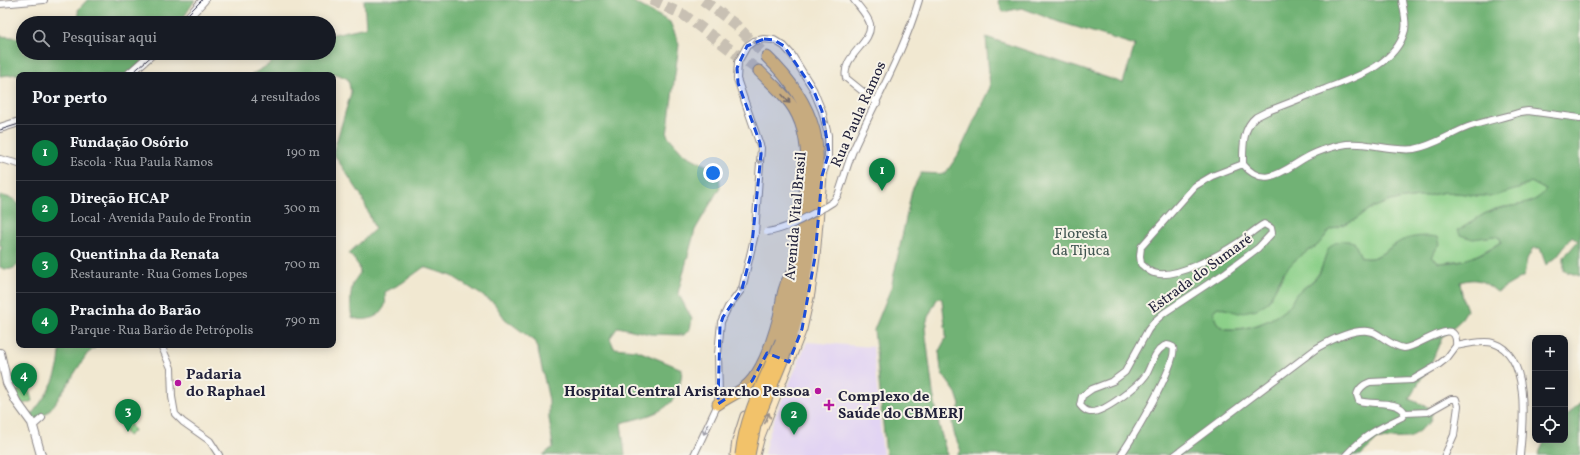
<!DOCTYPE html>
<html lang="pt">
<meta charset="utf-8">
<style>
body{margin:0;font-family:Vollkorn,serif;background:#242831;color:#f1f3f6}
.controls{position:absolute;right:12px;bottom:12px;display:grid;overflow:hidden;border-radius:8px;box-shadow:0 2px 10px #0003}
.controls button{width:36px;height:36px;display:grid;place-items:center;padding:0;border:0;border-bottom:1px solid #363941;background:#171b24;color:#f1f3f6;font:20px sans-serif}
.you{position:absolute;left:713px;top:173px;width:14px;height:14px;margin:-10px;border:3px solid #fff;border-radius:50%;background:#1a73e8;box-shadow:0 0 0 6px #1a73e833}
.badge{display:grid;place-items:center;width:26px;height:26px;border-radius:50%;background:#0b8043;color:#fff;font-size:13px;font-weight:700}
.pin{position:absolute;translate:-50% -33px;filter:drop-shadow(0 1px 2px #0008)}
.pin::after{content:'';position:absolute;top:21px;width:14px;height:12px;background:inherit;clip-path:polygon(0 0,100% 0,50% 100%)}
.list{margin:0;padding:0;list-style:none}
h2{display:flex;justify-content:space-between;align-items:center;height:52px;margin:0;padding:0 16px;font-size:17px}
h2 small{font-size:13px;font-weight:400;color:#9ea1a6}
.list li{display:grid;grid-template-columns:26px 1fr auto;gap:12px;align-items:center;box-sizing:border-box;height:56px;padding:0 16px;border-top:1px solid #363941}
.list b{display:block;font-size:15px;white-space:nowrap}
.list p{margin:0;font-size:13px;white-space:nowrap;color:#9ea1a6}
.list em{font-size:13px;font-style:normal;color:#9ea1a6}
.icon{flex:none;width:22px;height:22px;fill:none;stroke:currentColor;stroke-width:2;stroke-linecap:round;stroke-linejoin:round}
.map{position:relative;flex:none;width:1580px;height:455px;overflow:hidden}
.search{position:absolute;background:#171b24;box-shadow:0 2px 10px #0003;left:16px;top:16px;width:320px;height:44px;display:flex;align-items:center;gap:10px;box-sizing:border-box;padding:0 14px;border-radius:22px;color:#9ea1a6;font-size:15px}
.panel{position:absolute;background:#171b24;box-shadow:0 2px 10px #0003;left:16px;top:72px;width:320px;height:276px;border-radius:8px}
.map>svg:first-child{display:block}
</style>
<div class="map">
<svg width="1580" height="455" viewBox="0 0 1580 455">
<rect width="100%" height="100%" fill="#f7f3e8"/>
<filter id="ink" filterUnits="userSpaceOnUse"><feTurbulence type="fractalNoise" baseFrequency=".025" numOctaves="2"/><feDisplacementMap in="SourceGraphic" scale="8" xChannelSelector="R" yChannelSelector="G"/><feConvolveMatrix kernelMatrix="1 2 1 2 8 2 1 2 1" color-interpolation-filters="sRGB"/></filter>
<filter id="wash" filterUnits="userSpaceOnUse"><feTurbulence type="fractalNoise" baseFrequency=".012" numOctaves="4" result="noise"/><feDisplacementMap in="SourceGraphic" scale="16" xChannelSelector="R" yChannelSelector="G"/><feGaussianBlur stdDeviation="0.9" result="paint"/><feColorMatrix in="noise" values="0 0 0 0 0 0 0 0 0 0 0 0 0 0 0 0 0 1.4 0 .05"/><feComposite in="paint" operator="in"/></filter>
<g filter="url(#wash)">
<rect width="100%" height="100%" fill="#f1e8d1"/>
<!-- built -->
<path fill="#e2d4f3" d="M807 342 873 347 883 455H764L767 441 774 419Z"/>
<!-- green -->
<path fill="#8cd089" stroke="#577962" d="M1531 182 1546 190C1531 209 1512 203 1492 210 1480 215 1470 224 1459 230L1485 237 1495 236 1500 238 1501 242 1470 259 1439 263 1432 257 1436 249 1440 244C1432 243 1409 239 1403 241 1388 245 1378 263 1361 257L1354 242 1325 257C1319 281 1312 279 1296 295 1293 298 1292 304 1288 307 1274 320 1254 328 1235 329 1226 329 1220 329 1215 319 1214 315 1213 312 1215 308L1221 307 1224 309 1268 302 1289 265 1325 237 1330 230 1356 219 1370 209 1390 201 1426 196 1445 192 1466 194 1477 196 1518 189Z
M28 386 32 401 23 404 15 392Z
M129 422 134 431 128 436 121 425Z"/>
<!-- forest -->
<path fill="#71b275" stroke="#4a6a58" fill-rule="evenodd" d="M87 0H195L180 23H80L78 10Z
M364 0H630L670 22 679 44 667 135 684 154 719 172 720 187 695 230 678 293 692 319 690 329 684 335 650 334 618 327 610 338 614 348 636 350 682 369C680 411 655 414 621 423L625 455H543L553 447 549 418V400L536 342 505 319 494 303 452 276 424 267 402 283 385 292C385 296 386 301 385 305 381 318 363 323 352 317 350 311 350 290 353 284 354 281 357 277 360 273L359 266 349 253 375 229 361 195 333 153 351 93 348 79 337 74 251 75 268 65 283 53H329V35L366 27Z
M998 0H1580V276L1564 271V257L1578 241 1572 236 1557 256 1546 265 1540 248H1533L1527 259 1524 276 1497 292C1483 281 1478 277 1460 282L1463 299 1467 310 1460 321 1442 337 1432 361 1409 399 1433 409 1430 422 1410 438 1378 439 1361 455H957L961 451 954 433 952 423 960 405 956 393 943 375 941 370 939 351 946 338V333L942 300 941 298 937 299 928 317 925 328 933 393 939 425 947 455H886L874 330 891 288 912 190 921 173 945 174 958 155 990 87 986 37 1123 83 1135 45 1056 21 1022 8 1003 12ZM1531 182 1546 190C1531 209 1511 203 1491 211 1480 215 1470 224 1458 230L1460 235 1473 239 1495 236 1500 238 1501 242C1482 255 1463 263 1439 263L1432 257 1436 249 1440 244 1438 237C1426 235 1414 236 1403 240 1389 246 1377 263 1361 257L1354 242C1347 240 1337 240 1331 246 1324 253 1324 266 1319 274 1313 283 1304 287 1296 294 1293 298 1292 304 1288 307 1272 322 1247 331 1226 329 1218 328 1213 318 1214 310L1218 307 1239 313 1257 309 1268 302 1284 272 1296 259 1318 245 1330 230 1356 219 1370 209 1390 201 1426 196 1445 192 1466 194 1477 196H1494L1518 189Z
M0 36 23 38V53H151L128 75H38L27 73 0 76Z
M0 195 14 199 19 205V264C13 270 7 271 0 267V252L2 246H0Z
M59 345H98L87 354 54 405 36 424 31 415C47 395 63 372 59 345Z
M1580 402V455H1538L1545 440H1565V418Z"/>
</g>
<g filter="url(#ink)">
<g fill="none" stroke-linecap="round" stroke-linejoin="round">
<!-- motorway-tunnel -->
<path stroke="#c8c0b3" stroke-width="11" stroke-dasharray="11 5.5" stroke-linecap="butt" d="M651 0 684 15 759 71
M703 0 736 25 767 57"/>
<!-- minor casing -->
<g stroke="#8a8586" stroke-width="8">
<path id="minor" d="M854 0C859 7 868 16 870 24 873 43 841 56 846 78L877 103
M0 4 44 0
M0 159 19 164
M1243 164C1243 149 1242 128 1256 117 1260 115 1264 113 1268 111 1287 104 1306 96 1325 89 1354 78 1396 65 1405 30 1407 21 1403 9 1402 0
M825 207 833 202 838 195C844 179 848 161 855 146 877 98 904 51 919 0
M161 345 171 368 172 397 175 414 183 422 210 441 219 455
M1456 346C1466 344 1484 340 1493 343 1531 355 1523 425 1520 455
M1405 413 1428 412 1451 399H1456L1458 406 1454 435 1445 455
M33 426 42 418
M694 455 718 404 719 395 718 354 721 322 728 307 742 289 755 234 761 148 737 79 738 62 742 55 747 46 754 41 764 39 774 40 784 46 792 55 813 89 822 111 828 135V158L822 176
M1121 455C1131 440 1179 362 1173 347 1170 345 1167 344 1164 346 1153 353 1152 365 1146 375 1139 385 1103 414 1090 412 1085 411 1083 409 1080 405L1082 396 1092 389 1113 381 1125 372 1148 330 1155 321 1164 313 1226 272 1258 248 1272 233 1271 228 1264 224C1255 229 1248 236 1239 242 1221 254 1175 280 1154 273 1149 272 1145 267 1141 264L1140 256 1141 247 1195 186 1212 176 1243 164C1265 192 1287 167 1309 156 1319 151 1331 147 1341 145 1363 140 1391 152 1414 149 1433 146 1450 134 1468 127 1485 121 1503 118 1521 112L1528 111 1580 118
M1175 455 1317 348C1331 340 1361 324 1377 334 1385 339 1394 347 1404 348 1417 349 1459 312 1456 346L1447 358 1438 365 1412 380 1370 382C1364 384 1358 389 1357 395L1359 401C1372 405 1399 400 1405 413L1402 417C1377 429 1366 434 1346 455"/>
</g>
<!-- tertiary casing -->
<g stroke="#8a8586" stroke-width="10">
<path id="tertiary" d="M183 23 204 0
M128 75 153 53
M0 128 19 122
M0 353 7 383 16 401 32 423 41 455"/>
</g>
<!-- secondary casing -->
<g stroke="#8a8586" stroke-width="11">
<path id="secondary" d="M735 455 737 441 745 416
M755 455 760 436 802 329 810 293 815 257 822 176"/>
</g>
<!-- motorway casing -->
<g stroke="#8a8586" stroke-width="13">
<path id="motorway" d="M767 57C789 78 806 101 814 130 820 153 816 177 814 200 809 250 805 296 789 344
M759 71C769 81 781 91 790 103 803 120 807 145 807 166 802 225 801 285 781 341
M718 404C726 398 736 394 744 388 763 374 773 340 779 317 782 303 782 289 790 276"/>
</g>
<!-- minor -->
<use href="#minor" stroke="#fff" stroke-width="6"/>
<!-- tertiary -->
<use href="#tertiary" stroke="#fff" stroke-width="8"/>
<!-- secondary -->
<use href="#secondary" stroke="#fae7c3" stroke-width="9"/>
<!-- motorway -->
<use href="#motorway" stroke="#f2c26a" stroke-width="11"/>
<!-- tram -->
<path stroke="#22223b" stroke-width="1" d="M179 23 202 0
M130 75 155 53
M0 130 19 124"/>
<!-- minor-bridge casing -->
<g stroke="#8a8586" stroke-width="8" stroke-linecap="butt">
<path id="minor-bridge" d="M767 232C788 229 806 217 825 207"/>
</g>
<!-- motorway-bridge casing -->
<g stroke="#8a8586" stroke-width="13" stroke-linecap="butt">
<path id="motorway-bridge" d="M741 455C745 415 766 377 781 341
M749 455 755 426 789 344"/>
</g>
<!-- minor-bridge -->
<use href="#minor-bridge" stroke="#fff" stroke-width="6"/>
<!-- motorway-bridge -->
<use href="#motorway-bridge" stroke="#f2c26a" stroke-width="11"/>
</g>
<!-- one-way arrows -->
<defs><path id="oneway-shaft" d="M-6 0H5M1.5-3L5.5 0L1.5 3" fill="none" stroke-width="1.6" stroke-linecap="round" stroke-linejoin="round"/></defs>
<g stroke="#9c9ca7">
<use href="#oneway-shaft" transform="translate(758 41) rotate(162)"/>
<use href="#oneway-shaft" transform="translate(825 125) rotate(-103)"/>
<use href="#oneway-shaft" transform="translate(760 158) rotate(94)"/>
<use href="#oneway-shaft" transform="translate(742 286) rotate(109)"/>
<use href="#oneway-shaft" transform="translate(706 429) rotate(115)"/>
</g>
<use stroke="#8a7252" href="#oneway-shaft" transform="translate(786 99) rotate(48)"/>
<use stroke="#998e86" href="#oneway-shaft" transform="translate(767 418) rotate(-68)"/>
</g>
<!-- marked area -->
<path fill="#1d4ed8" fill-opacity="0.2" stroke="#1d4ed8" stroke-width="3" stroke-dasharray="8 5" stroke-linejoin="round" d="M764 39 774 40 784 46 813 89 822 111 829 152 822 176 815 257 802 329 789 362 767 353 752 381 718 404 720 326 723 317 742 289 751 254 761 154 760 143 738 83 737 68 747 46Z"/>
<!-- markers -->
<g fill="#b5179e" stroke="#f7f3e8" stroke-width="1.5">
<circle cx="178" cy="383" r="4"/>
<circle cx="818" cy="391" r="4"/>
<path d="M827 399h4v4h4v4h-4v4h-4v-4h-4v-4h4z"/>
</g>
<g text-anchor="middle" stroke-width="4" stroke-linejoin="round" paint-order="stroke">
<!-- street labels -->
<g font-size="15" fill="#22223b" stroke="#f7f3e8">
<text transform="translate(858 114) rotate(-66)" y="5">Rua Paula Ramos</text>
<text transform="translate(795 216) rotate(-85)" y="5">Avenida Vital Brasil</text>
<text transform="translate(1200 273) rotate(-36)" y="5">Estrada do Sumaré</text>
</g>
<!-- park labels -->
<g font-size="15" fill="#425652" stroke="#f7f3e8">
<text x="1081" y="238">Floresta<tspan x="1081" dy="17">da Tijuca</tspan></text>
</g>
<!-- poi labels -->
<g font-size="15" font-weight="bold" fill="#22223b" stroke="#f7f3e8" text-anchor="start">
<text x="186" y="379">Padaria<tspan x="186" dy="17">do Raphael</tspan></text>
<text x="810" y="396" text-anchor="end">Hospital Central Aristarcho Pessoa</text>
<text x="838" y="401">Complexo de<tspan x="838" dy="17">Saúde do CBMERJ</tspan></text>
</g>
</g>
</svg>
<div class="controls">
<button>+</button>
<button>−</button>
<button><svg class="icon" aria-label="locate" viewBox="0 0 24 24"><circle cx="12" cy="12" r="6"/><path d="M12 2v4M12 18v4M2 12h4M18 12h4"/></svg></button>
</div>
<div class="you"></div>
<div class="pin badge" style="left:882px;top:191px">1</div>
<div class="pin badge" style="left:794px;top:435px">2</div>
<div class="pin badge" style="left:128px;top:432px">3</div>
<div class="pin badge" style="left:24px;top:396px">4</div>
<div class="search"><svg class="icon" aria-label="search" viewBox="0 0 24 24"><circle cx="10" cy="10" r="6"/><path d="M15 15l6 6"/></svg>Pesquisar aqui</div>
<section class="panel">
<h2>Por perto<small>4 resultados</small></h2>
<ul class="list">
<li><span class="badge">1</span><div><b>Fundação Osório</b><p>Escola · Rua Paula Ramos</p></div><em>190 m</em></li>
<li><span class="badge">2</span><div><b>Direção HCAP</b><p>Local · Avenida Paulo de Frontin</p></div><em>300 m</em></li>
<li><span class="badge">3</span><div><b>Quentinha da Renata</b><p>Restaurante · Rua Gomes Lopes</p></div><em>700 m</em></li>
<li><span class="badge">4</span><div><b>Pracinha do Barão</b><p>Parque · Rua Barão de Petrópolis</p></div><em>790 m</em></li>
</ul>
</section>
</div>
